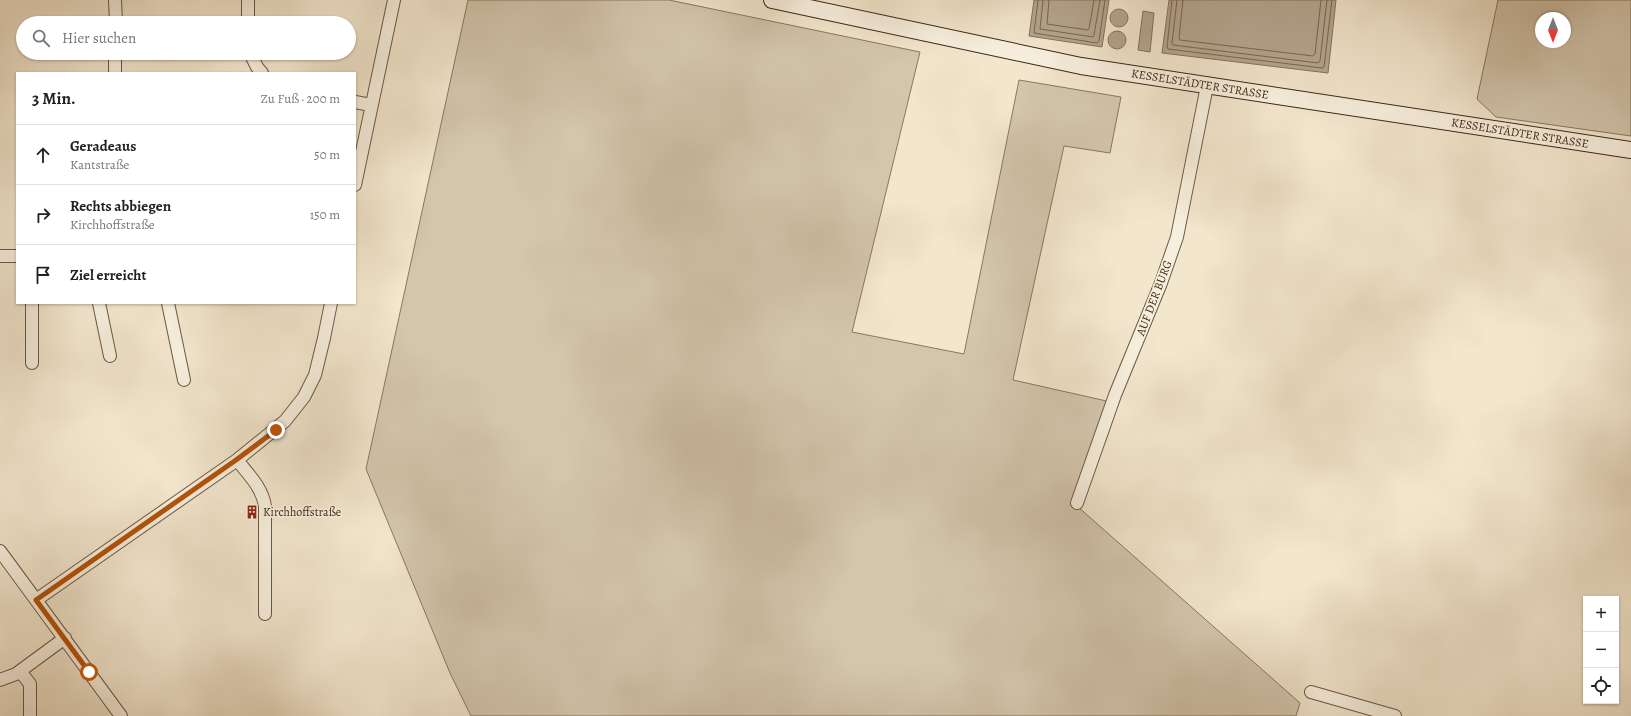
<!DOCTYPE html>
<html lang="de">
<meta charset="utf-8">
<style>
body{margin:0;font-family:Alegreya,serif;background:#f2f2f2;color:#222}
.controls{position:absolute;right:12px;bottom:12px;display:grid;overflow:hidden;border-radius:0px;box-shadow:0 1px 3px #0004}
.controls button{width:36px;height:36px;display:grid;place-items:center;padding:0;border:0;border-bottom:1px solid #e0e0e0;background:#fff;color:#222;font:20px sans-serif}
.compass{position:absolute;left:1535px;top:12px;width:36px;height:36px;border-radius:50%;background:#fff;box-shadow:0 1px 3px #0004;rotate:180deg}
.stop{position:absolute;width:12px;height:12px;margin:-9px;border:3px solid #b45309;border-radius:50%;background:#fff}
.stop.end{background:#b45309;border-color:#fff;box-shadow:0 1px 4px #0008}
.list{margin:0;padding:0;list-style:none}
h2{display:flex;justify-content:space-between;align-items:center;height:52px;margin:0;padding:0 16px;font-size:17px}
h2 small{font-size:13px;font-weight:400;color:#767676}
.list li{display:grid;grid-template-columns:26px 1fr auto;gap:12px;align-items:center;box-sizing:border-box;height:60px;padding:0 16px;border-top:1px solid #e0e0e0}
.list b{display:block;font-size:15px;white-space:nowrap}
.list p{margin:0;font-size:13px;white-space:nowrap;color:#767676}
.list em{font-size:13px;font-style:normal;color:#767676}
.icon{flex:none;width:22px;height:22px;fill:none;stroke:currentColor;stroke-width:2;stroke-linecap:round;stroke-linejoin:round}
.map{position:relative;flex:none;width:1631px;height:716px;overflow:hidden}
.search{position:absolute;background:#fff;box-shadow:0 1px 3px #0004;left:16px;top:16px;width:340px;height:44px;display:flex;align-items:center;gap:10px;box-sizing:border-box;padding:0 14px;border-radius:22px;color:#767676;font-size:15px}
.panel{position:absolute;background:#fff;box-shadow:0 1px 3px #0004;left:16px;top:72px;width:340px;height:232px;border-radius:0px}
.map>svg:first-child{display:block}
</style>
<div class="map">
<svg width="1631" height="716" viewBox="0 0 1631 716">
<rect width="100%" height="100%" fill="#f2e6cd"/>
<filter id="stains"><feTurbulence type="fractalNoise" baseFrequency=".005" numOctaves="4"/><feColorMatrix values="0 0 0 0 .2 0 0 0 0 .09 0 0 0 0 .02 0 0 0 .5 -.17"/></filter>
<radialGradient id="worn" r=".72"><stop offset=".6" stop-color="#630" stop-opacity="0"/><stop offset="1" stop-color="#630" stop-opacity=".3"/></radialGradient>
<!-- green -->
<path fill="#d3c6ad" stroke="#887760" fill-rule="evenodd" d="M468 0H669L920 52 852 332 964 354 1019 80 1121 97 1110 153 1064 146 1013 380 1111 402 1077 506 1300 703 1296 716H471L450 673 366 469Z
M1498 0H1631V136L1496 117 1477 99ZM1541 18H1565V42H1541Z"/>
<!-- water -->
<path fill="#b4a58e" stroke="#84735d" d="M1034 0H1109L1102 47 1029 36Z
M1169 0H1336L1328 73 1162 53Z
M1110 18a9 9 0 1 1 18 0a9 9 0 1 1-18 0Z
M1143 11 1154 13 1150 52 1138 50Z
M1108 40a9 9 0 1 1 18 0a9 9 0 1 1-18 0Z"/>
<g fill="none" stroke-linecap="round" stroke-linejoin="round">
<!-- shore -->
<path stroke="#786650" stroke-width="1" d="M1038 0 1034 33 1097 43 1099 41 1105 0
M1043 0 1040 29 1093 37 1094 35 1100 0
M1049 0 1047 24 1088 30 1089 29 1094 0
M1172 0 1167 47 1168 49 1322 68 1324 67 1332 0
M1177 0 1172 43 1173 45 1318 63 1320 61 1327 0
M1183 0 1179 38 1180 40 1313 56 1315 54 1321 0"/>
<!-- minor casing -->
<g stroke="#6a5842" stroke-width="14">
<path id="minor" d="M115 0 116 23
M248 23V0
M250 53 257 67 262 73
M115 73V53
M355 102 371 105
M355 185 394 0
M0 256H17
M32 303V363
M99 303 110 356
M168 303 184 380
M237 460C248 474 262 487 265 506V614
M1077 503 1115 395 1161 283 1177 237 1207 86
M0 551 121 716
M36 600 237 460 285 421 304 397 315 375 324 338 331 303
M20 671 30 684V716
M0 680 16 674 65 638
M1311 692 1395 716"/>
</g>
<!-- secondary casing -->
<g stroke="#3c2813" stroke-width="18">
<path id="secondary" d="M772 0 1081 66 1631 150"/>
</g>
<!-- minor -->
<use href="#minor" stroke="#f7efde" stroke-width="12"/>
<!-- secondary -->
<use href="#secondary" stroke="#f7efde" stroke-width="16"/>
</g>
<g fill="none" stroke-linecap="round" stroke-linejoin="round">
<!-- route -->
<path stroke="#b45309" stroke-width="5" d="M89 672 36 600 236 460 276 430"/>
</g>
<!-- icons -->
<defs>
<g id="building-bare" transform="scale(1.08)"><path d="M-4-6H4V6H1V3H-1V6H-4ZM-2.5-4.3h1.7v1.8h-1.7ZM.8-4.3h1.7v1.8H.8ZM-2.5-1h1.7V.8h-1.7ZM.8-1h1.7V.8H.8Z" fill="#8f2418" stroke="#f7efde" stroke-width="2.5" paint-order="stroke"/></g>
</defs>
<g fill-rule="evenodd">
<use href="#building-bare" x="252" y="512"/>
</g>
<g text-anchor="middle" stroke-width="3.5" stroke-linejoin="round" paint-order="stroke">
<!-- street labels -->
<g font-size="12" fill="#3c2813" stroke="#f7efde">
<text transform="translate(1200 84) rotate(9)" y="4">KESSELSTÄDTER STRASSE</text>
<text transform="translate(1520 133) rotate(9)" y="4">KESSELSTÄDTER STRASSE</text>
<text transform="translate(1154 298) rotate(-69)" y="4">AUF DER BURG</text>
</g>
<!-- poi labels -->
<g font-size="12" fill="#3c2813" stroke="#f7efde" text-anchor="start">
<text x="263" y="516">Kirchhoffstraße</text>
</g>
</g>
<rect width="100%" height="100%" filter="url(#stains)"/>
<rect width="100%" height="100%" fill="url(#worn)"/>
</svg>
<div class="controls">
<button>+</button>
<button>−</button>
<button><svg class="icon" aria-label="locate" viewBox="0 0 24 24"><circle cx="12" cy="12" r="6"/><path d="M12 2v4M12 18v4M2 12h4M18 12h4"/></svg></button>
</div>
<svg class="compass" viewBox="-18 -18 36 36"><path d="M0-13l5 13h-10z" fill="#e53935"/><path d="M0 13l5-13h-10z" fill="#767676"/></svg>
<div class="stop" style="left:89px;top:672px"></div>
<div class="stop end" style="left:276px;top:430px"></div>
<div class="search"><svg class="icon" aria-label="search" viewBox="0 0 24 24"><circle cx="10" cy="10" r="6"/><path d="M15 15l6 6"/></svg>Hier suchen</div>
<section class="panel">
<h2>3 Min.<small>Zu Fuß · 200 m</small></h2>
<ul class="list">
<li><svg class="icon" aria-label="ahead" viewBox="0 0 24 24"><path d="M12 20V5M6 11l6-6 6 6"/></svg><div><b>Geradeaus</b><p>Kantstraße</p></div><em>50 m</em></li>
<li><svg class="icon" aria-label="right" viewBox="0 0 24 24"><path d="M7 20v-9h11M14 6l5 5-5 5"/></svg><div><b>Rechts abbiegen</b><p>Kirchhoffstraße</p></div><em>150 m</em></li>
<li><svg class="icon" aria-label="arrive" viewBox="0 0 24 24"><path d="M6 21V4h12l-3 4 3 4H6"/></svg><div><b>Ziel erreicht</b></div></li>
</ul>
</section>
</div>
